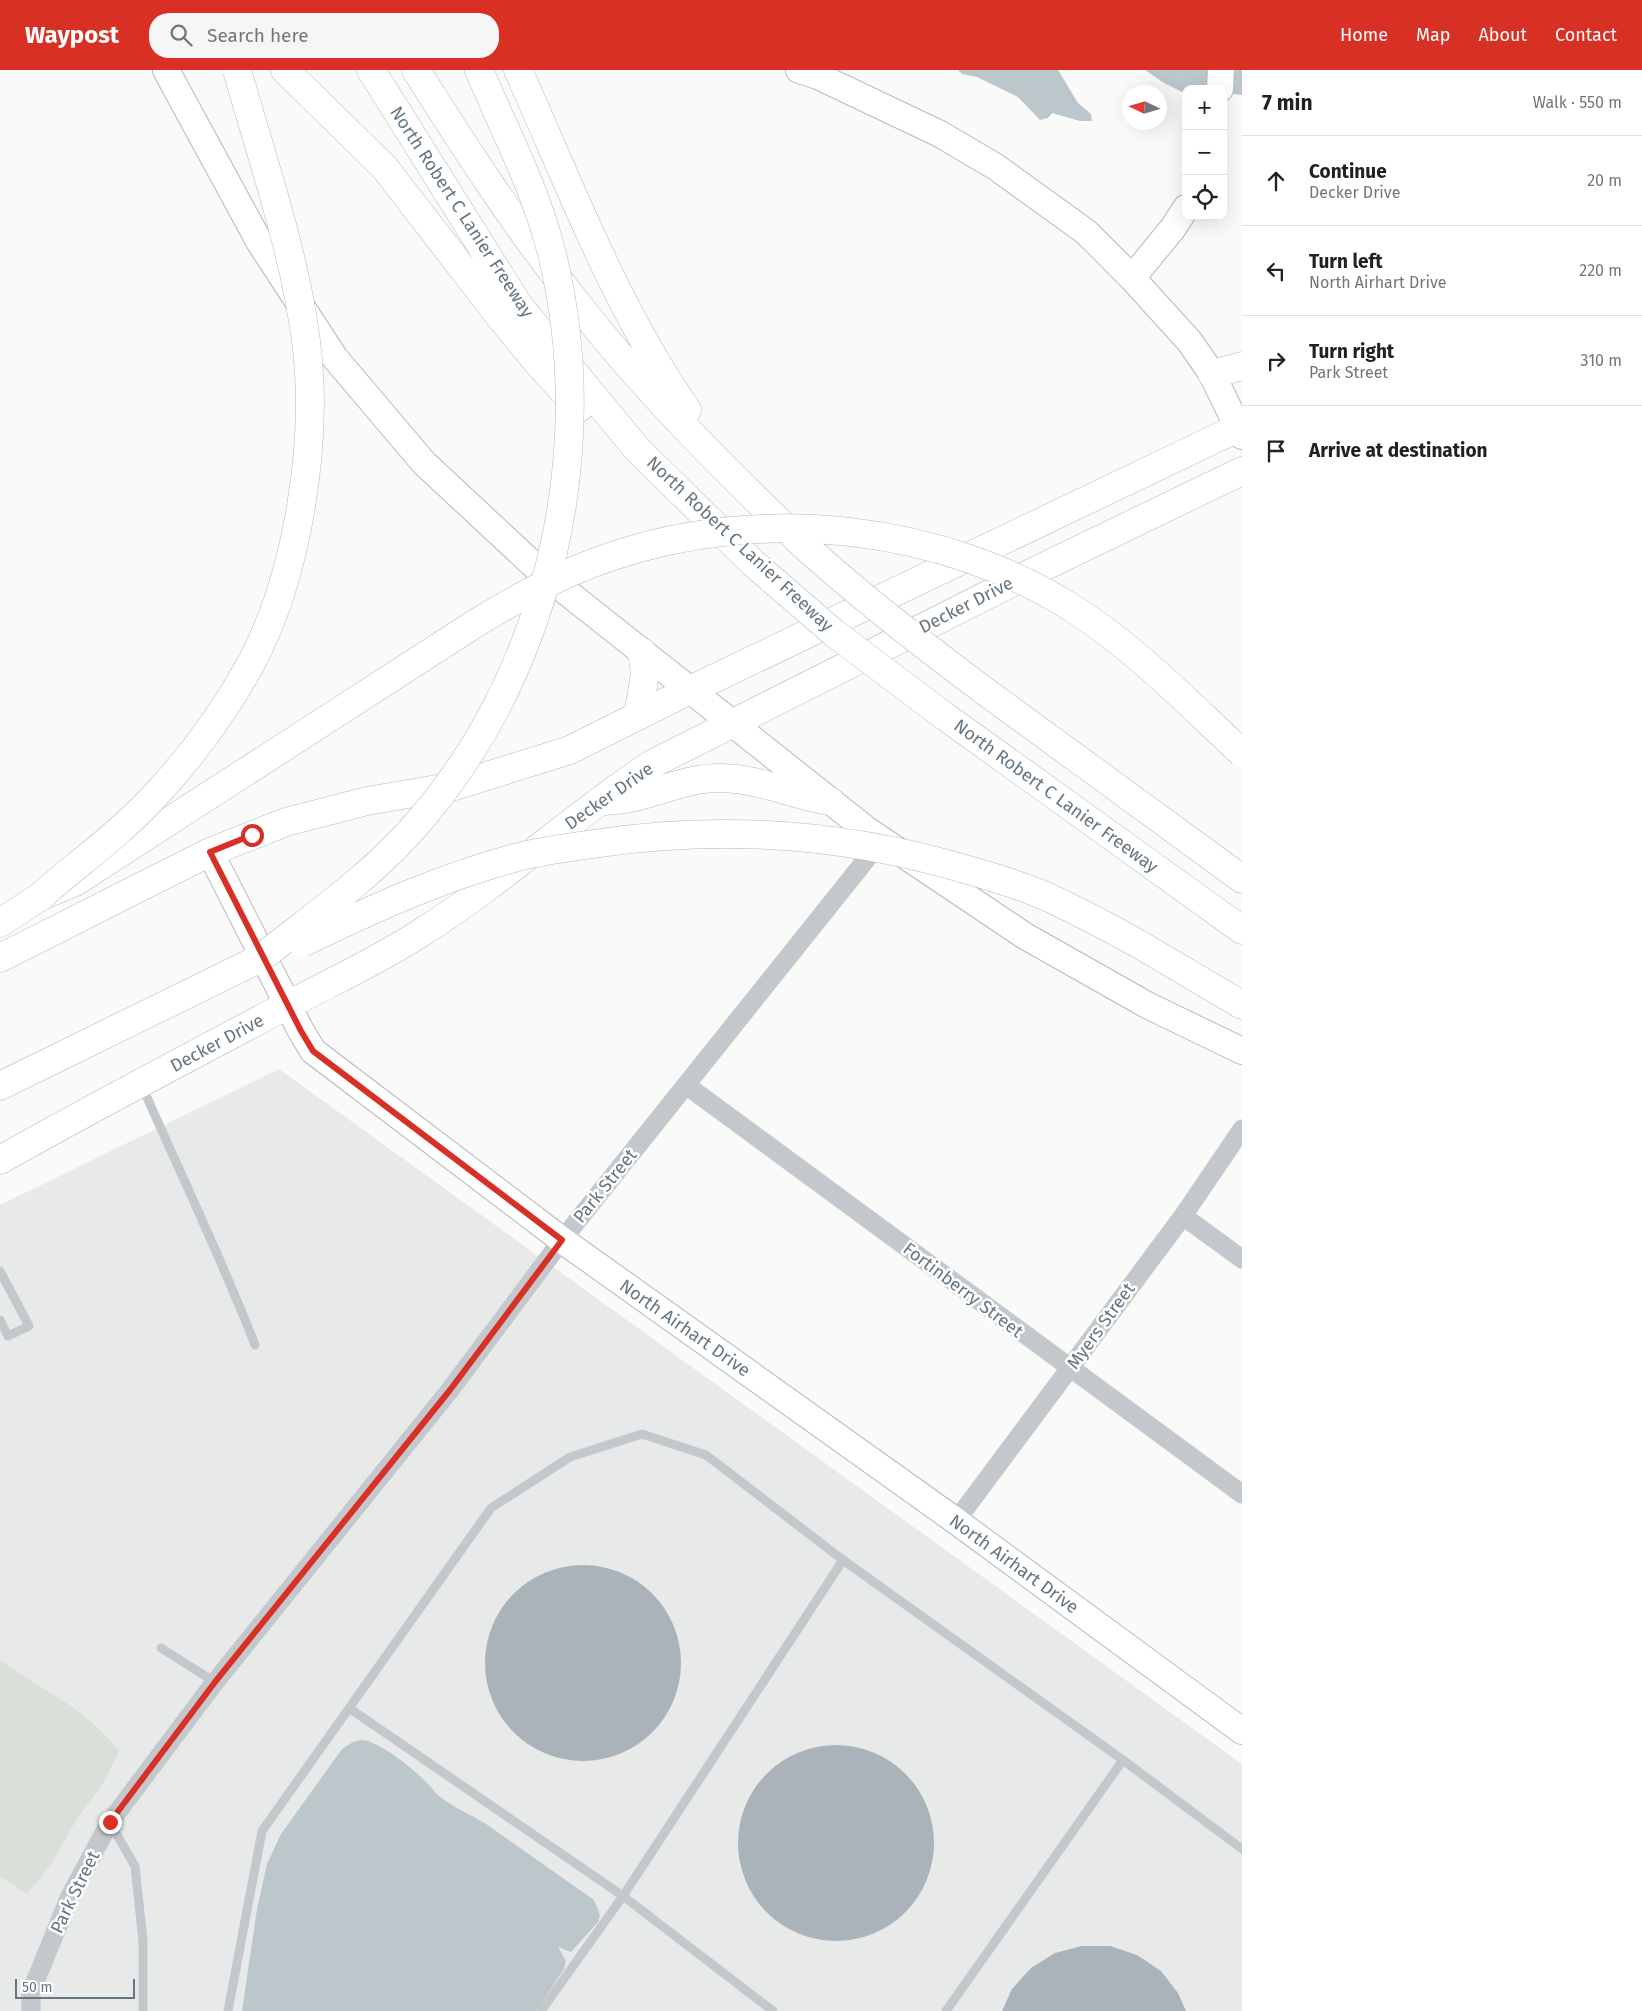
<!DOCTYPE html>
<meta charset="utf-8">
<style>
body{margin:0;font-family:"Fira Sans",sans-serif;background:#f6f6f6;color:#202124}
.controls{position:absolute;right:15px;top:15px;display:grid;overflow:hidden;border-radius:10px;box-shadow:0 5px 20px #0002}
.controls button{width:45px;height:45px;display:grid;place-items:center;padding:0;border:0;border-bottom:1px solid #e0e0e0;background:#fff;color:#202124;font:25px sans-serif}
.compass{position:absolute;left:1122px;top:15px;width:45px;height:45px;border-radius:50%;background:#fff;box-shadow:0 5px 20px #0002;rotate:274deg}
.scale{position:absolute;left:15px;bottom:12px;width:120px;box-sizing:border-box;padding-left:5px;border:2px solid #657683;border-top:0;font-size:14px;line-height:18px;white-space:nowrap;color:#657683;-webkit-text-stroke:4px #fff;paint-order:stroke}
.stop{position:absolute;width:15px;height:15px;margin:-11px;border:4px solid #d93025;border-radius:50%;background:#fff}
.stop.end{background:#d93025;border-color:#fff;box-shadow:0 1px 5px #0008}
.list{margin:0;padding:0;list-style:none}
h2{display:flex;justify-content:space-between;align-items:center;height:65px;margin:0;padding:0 20px;font-size:21px}
h2 small{font-size:16px;font-weight:400;color:#757577}
.list li{display:grid;grid-template-columns:32px 1fr auto;gap:15px;align-items:center;box-sizing:border-box;height:90px;padding:0 20px;border-top:1px solid #e0e0e0}
.list b{display:block;font-size:19px;white-space:nowrap}
.list p{margin:0;font-size:16px;white-space:nowrap;color:#757577}
.list em{font-size:16px;font-style:normal;color:#757577}
.icon{flex:none;width:28px;height:28px;fill:none;stroke:currentColor;stroke-width:2;stroke-linecap:round;stroke-linejoin:round}
.map{position:relative;flex:none;width:1242px;height:1941px;overflow:hidden}
header{display:flex;align-items:center;gap:30px;box-sizing:border-box;height:70px;padding:0 25px;background:#d93025;color:#fff}
header strong{font-size:24px}
nav{display:flex;gap:28px;margin-inline-start:auto;font-size:18px}
.search{width:350px;height:45px;background:#f6f6f6;display:flex;align-items:center;gap:12px;box-sizing:border-box;padding:0 18px;border-radius:20px;color:#757577;font-size:19px}
main{display:flex}
aside{flex:1;background:#fff}
.map>svg:first-child{display:block}
</style>
<header>
<strong>Waypost</strong>
<div class="search"><svg class="icon" aria-label="search" viewBox="0 0 24 24"><circle cx="10" cy="10" r="6"/><path d="M15 15l6 6"/></svg>Search here</div>
<nav><a>Home</a><a>Map</a><a>About</a><a>Contact</a></nav>
</header>
<main>
<div class="map">
<svg width="1242" height="1941" viewBox="0 0 1242 1941">
<rect width="100%" height="100%" fill="#fafaf8"/>
<!-- built -->
<path fill="#e8e9e9" d="M279 999 1242 1694V1941H0V1135Z"/>
<!-- green -->
<path fill="#dadfd7" d="M0 1590C44 1622 84 1636 119 1681L104 1712 75 1752 53 1791 27 1824 0 1806Z"/>
<!-- water -->
<path fill="#bbc7cb" d="M958 0H1058L1078 33 1091 44 1092 51H1080L1052 43 1048 48 1040 50 1018 27 977 7 962 4Z
M1145 0H1242V25L1223 23V19H1186V24L1164 13Z
M362 1670C381 1672 415 1700 429 1715 433 1719 435 1723 439 1726 454 1738 470 1744 486 1754L594 1830 600 1845 598 1852 571 1882 558 1877 566 1891 564 1899 536 1941H242L257 1839 267 1794 281 1764 342 1679 353 1672Z"/>
<!-- building -->
<path fill="#aab3b9" d="M485 1593a98 98 0 1 1 196 0a98 98 0 1 1-196 0Z
M738 1773a98 98 0 1 1 196 0a98 98 0 1 1-196 0Z
M1082 1876H1110L1137 1885 1161 1901 1178 1923 1186 1941H1002L1012 1919 1031 1898 1055 1883Z"/>
<g fill="none" stroke-linecap="round" stroke-linejoin="round">
<!-- secondary casing -->
<g stroke="#b3babf" stroke-width="28">
<path id="secondary" d="M166 0 260 173 335 288 424 393 540 501 867 760 1025 866 1147 935 1242 981
M799 0 818 6 940 64 996 97 1086 162 1132 208 1190 272 1212 304 1242 366
M1220 19 1221 0
M1132 208 1173 158 1186 138
M210 782 301 961 313 981 562 1170 956 1451 1242 1661"/>
</g>
<!-- primary casing -->
<g stroke="#b5babe" stroke-width="29">
<path id="primary" d="M1212 304 1242 296
M638 646 645 604 642 582
M603 731C612 730 621 730 630 728 661 722 689 707 722 708 760 709 793 725 830 731
M0 888 210 782 286 752 367 731 455 716 570 680 690 620 1242 356
M0 1090C94 1037 189 987 284 937 329 913 376 892 419 864 501 813 572 747 652 694L1037 500 1242 401"/>
</g>
<!-- highway casing -->
<g stroke="#b4b9bd" stroke-width="29">
<path id="highway" d="M285 0 385 98 500 247 538 293 579 338
M371 0 519 236 637 379 753 493
M416 0C465 78 515 155 572 227 640 315 718 393 798 470
M479 0 496 39
M518 0C570 115 615 236 687 340
M990 625 1242 809
M943 645 1242 860
M0 853 41 826 75 812 476 553
M1137 873 1242 935
M0 1016 261 888"/>
</g>
<!-- lane -->
<path stroke="#c3c8cc" stroke-width="9" d="M142 1016C180 1103 221 1187 255 1275
M0 1201 29 1256 8 1266 0 1250
M161 1578 215 1612
M349 1638 623 1826 773 1941
M110 1753 135 1796 143 1871V1941
M228 1941 262 1761 491 1438 570 1387 642 1364 706 1385 843 1490 1123 1690 1242 1779
M541 1941 623 1826 843 1490
M946 1941 1123 1690"/>
<!-- street -->
<path stroke="#c3c8cc" stroke-width="19" d="M686 1015 1242 1424
M1183 1146 1242 1189
M956 1451 1183 1146 1242 1059
M31 1941V1922L70 1826 110 1752 215 1612 450 1320 562 1170 881 771"/>
<!-- secondary -->
<use href="#secondary" stroke="#fff" stroke-width="26"/>
<!-- primary -->
<use href="#primary" stroke="#fff" stroke-width="28"/>
<!-- highway -->
<use href="#highway" stroke="#fff" stroke-width="28"/>
<!-- highway-bridge casing -->
<g stroke="#b4b9bd" stroke-width="29" stroke-linecap="butt">
<path id="highway-bridge" d="M798 470C859 526 924 576 990 625
M753 493 834 563 943 645
M476 553C519 527 562 503 610 487 762 435 945 454 1080 543 1139 582 1190 635 1242 683
M41 826C77 794 116 767 150 731 188 691 222 646 249 597 298 508 319 371 306 271 294 179 262 89 237 0
M302 873C372 839 442 807 518 787 545 780 573 777 600 773 724 755 848 764 968 800 993 807 1019 815 1043 825 1075 839 1106 856 1137 873
M261 888C311 848 362 813 406 766 548 613 602 381 551 180 538 130 517 85 496 39"/>
</g>
<!-- highway-bridge -->
<use href="#highway-bridge" stroke="#fff" stroke-width="28"/>
</g>
<g fill="none" stroke-linecap="round" stroke-linejoin="round">
<!-- route -->
<path stroke="#d93025" stroke-width="6" d="M110 1752 215 1612 450 1320 562 1170 313 981 301 961 210 782 252 765"/>
</g>
<g text-anchor="middle" stroke-width="5" stroke-linejoin="round" paint-order="stroke">
<!-- street labels -->
<g font-size="18" fill="#657683" stroke="#fff">
<text transform="translate(462 142) rotate(57)" y="6">North Robert C Lanier Freeway</text>
<text transform="translate(740 474) rotate(43)" y="6">North Robert C Lanier Freeway</text>
<text transform="translate(966 535) rotate(-27)" y="6">Decker Drive</text>
<text transform="translate(609 726) rotate(-35)" y="6">Decker Drive</text>
<text transform="translate(1056 726) rotate(36)" y="6">North Robert C Lanier Freeway</text>
<text transform="translate(217 973) rotate(-28)" y="6">Decker Drive</text>
<text transform="translate(605 1116) rotate(-51)" y="6">Park Street</text>
<text transform="translate(963 1220) rotate(37)" y="6">Fortinberry Street</text>
<text transform="translate(1101 1256) rotate(-54)" y="6">Myers Street</text>
<text transform="translate(685 1258) rotate(35)" y="6">North Airhart Drive</text>
<text transform="translate(1014 1494) rotate(36)" y="6">North Airhart Drive</text>
<text transform="translate(75 1822) rotate(-64)" y="6">Park Street</text>
</g>
</g>
</svg>
<div class="controls">
<button>+</button>
<button>−</button>
<button><svg class="icon" aria-label="locate" viewBox="0 0 24 24"><circle cx="12" cy="12" r="6"/><path d="M12 2v4M12 18v4M2 12h4M18 12h4"/></svg></button>
</div>
<svg class="compass" viewBox="-18 -18 36 36"><path d="M0-13l5 13h-10z" fill="#e53935"/><path d="M0 13l5-13h-10z" fill="#757577"/></svg>
<div class="scale">50 m</div>
<div class="stop" style="left:252px;top:765px"></div>
<div class="stop end" style="left:110px;top:1752px"></div>
</div>
<aside>
<h2>7 min<small>Walk · 550 m</small></h2>
<ul class="list">
<li><svg class="icon" aria-label="ahead" viewBox="0 0 24 24"><path d="M12 20V5M6 11l6-6 6 6"/></svg><div><b>Continue</b><p>Decker Drive</p></div><em>20 m</em></li>
<li><svg class="icon" aria-label="left" viewBox="0 0 24 24"><path d="M17 20v-9H6M10 6l-5 5 5 5"/></svg><div><b>Turn left</b><p>North Airhart Drive</p></div><em>220 m</em></li>
<li><svg class="icon" aria-label="right" viewBox="0 0 24 24"><path d="M7 20v-9h11M14 6l5 5-5 5"/></svg><div><b>Turn right</b><p>Park Street</p></div><em>310 m</em></li>
<li><svg class="icon" aria-label="arrive" viewBox="0 0 24 24"><path d="M6 21V4h12l-3 4 3 4H6"/></svg><div><b>Arrive at destination</b></div></li>
</ul>
</aside>
</main>
